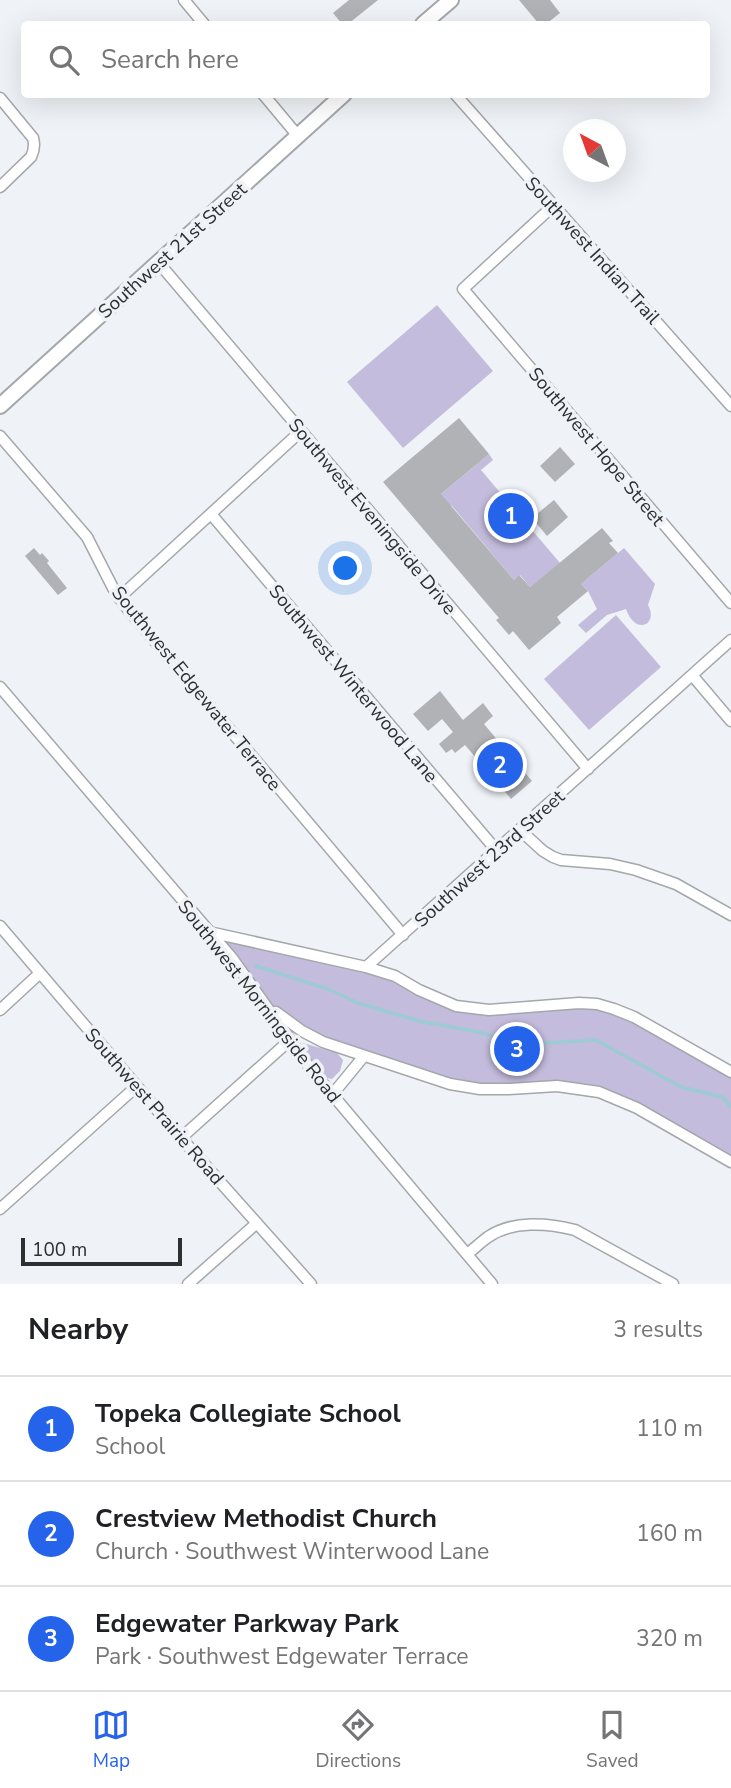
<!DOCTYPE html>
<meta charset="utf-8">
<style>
body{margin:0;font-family:"Nunito Sans",sans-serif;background:#f6f6f6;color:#202124}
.compass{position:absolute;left:563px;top:119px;width:63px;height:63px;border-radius:50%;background:#fff;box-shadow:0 7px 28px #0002;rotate:319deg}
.scale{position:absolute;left:21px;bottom:18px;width:161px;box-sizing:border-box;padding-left:7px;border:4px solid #2d2f30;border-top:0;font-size:19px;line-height:24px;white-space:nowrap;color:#2d2f30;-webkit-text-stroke:5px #eff2f6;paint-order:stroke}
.you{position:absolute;left:346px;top:569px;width:24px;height:24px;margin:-18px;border:5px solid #fff;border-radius:50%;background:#1a73e8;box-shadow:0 0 0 10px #1a73e833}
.badge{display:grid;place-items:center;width:46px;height:46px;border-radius:50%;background:#2563eb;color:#fff;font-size:23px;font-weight:700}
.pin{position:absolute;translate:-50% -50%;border:4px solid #fff;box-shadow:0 2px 7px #0006}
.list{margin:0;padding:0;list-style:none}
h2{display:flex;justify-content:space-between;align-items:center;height:91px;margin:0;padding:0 28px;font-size:30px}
h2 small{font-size:23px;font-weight:400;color:#757577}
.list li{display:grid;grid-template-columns:46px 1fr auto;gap:21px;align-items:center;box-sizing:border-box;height:105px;padding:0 28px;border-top:2px solid #e0e0e0}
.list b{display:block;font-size:26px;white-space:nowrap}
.list p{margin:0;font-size:23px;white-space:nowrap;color:#757577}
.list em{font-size:23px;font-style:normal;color:#757577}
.icon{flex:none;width:38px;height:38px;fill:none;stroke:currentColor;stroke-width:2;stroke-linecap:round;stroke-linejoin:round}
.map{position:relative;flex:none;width:731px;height:1284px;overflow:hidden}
.search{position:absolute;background:#fff;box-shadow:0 7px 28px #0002;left:21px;right:21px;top:21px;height:77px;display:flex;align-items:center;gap:18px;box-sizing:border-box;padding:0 24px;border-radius:7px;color:#757577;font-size:26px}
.sheet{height:406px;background:#fff}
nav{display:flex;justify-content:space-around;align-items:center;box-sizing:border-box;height:98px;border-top:2px solid #e0e0e0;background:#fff;font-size:19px;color:#757577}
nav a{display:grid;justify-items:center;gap:4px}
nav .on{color:#2563eb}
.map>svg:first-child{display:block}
</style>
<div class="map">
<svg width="731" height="1284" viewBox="0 0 731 1284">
<rect width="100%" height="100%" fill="#eff2f6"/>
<!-- green -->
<path fill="#c3bcdc" d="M437 305 493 371 403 448 347 382Z
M489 454 493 460 481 470 560 563 530 587 520 575 514 580 452 506 434 500Z
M624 548 655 584 648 605C659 625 635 636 626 609L607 615 586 633 578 625 597 609 588 591 581 584Z
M616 615 661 667 589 730 544 679Z
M209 931 366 967 472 1009 568 1003 614 1009 731 1072V1162L655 1119 578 1088 480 1089 323 1042 273 1010Z
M303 1043 337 1053 343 1060 340 1071 332 1079 323 1077 301 1047Z"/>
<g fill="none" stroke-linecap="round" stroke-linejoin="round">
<!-- stream -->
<path stroke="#9ccbd3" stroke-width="3.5" d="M256 966 328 989 358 1003 419 1021 473 1031 528 1044 596 1040 681 1087 722 1097 731 1107"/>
</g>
<!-- building -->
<path fill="#b1b2b6" d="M349 0H378L348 24H342L333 13Z
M519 0H550L560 13 546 24H539Z
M459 418 489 454 441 494 514 580 519 575 530 587 602 528 613 541 609 543 618 553 581 584 588 591 557 617 561 623 529 650 513 631 509 635 496 620 499 618 383 482Z
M560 447 575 464 555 482 540 466Z
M554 500 568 517 547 536 532 518Z
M34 548 40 555 42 553 49 561 47 563 67 588 58 595 25 556Z
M440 691 463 720 483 703 493 716 484 724 532 781 511 799 465 745 455 753 452 749 446 753 439 744 453 732 442 719 428 731 413 714Z"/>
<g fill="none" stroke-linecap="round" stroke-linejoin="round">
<!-- minor casing -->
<g stroke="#a4a7ab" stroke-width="13">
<path id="minor" d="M184 0 204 24
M263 94 298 136
M455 94 731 406
M0 98 33 138C35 145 34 151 31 157L0 187
M554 205 463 289 731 603
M158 262 588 769
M0 436 87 537 113 588 127 608 403 935
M211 514 497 851
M119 598 301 431
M692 675 731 721
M0 687 232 958 310 1068 492 1284
M520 830 543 851 553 857 561 860 610 864 636 870 676 884 731 915
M0 926 181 1138 311 1284
M209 932 366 967 395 976 419 990 456 1006 489 1010 579 1003 597 1004 614 1009 634 1017 731 1072
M366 967 731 640
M0 1010 40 973
M276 1012 302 1031 323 1042 450 1084 480 1089H509L557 1086 599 1092 637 1108 731 1162
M332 1095 364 1056
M181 1138 290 1040
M0 1209 137 1086
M467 1254C474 1249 481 1242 488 1237 513 1220 548 1223 575 1230L673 1284
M188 1284 257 1223"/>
</g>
<!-- secondary casing -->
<g stroke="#a4a7ab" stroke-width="18">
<path id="secondary" d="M423 24 451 0
M0 406 344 94"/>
</g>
<!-- minor -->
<use href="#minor" stroke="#fff" stroke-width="10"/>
<!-- secondary -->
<use href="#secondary" stroke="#fff" stroke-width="14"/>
</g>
<g text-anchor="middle" stroke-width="7" stroke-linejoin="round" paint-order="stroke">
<!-- street labels -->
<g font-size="19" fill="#2d2f30" stroke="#eff2f6">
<text transform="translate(172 250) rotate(-42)" y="7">Southwest 21st Street</text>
<text transform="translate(593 250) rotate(48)" y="7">Southwest Indian Trail</text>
<text transform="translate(597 446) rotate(50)" y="7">Southwest Hope Street</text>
<text transform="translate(373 516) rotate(50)" y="7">Southwest Eveningside Drive</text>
<text transform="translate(354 683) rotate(50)" y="7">Southwest Winterwood Lane</text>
<text transform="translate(197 688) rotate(51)" y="7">Southwest Edgewater Terrace</text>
<text transform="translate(489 858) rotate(-42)" y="7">Southwest 23rd Street</text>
<text transform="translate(260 1001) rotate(52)" y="7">Southwest Morningside Road</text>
<text transform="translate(155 1106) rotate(49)" y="7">Southwest Prairie Road</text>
</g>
</g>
</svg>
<svg class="compass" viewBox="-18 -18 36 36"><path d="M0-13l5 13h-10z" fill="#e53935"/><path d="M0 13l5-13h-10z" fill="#757577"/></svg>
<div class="scale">100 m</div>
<div class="you"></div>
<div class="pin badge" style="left:511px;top:516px">1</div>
<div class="pin badge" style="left:500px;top:765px">2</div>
<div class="pin badge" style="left:517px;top:1049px">3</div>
<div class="search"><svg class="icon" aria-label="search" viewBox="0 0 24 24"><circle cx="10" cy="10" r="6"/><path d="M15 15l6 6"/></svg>Search here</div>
</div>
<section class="sheet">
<h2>Nearby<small>3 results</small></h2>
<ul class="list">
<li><span class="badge">1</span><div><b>Topeka Collegiate School</b><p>School</p></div><em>110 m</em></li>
<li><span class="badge">2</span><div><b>Crestview Methodist Church</b><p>Church · Southwest Winterwood Lane</p></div><em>160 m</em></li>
<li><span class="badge">3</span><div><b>Edgewater Parkway Park</b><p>Park · Southwest Edgewater Terrace</p></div><em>320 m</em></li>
</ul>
</section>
<nav>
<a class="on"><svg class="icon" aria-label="map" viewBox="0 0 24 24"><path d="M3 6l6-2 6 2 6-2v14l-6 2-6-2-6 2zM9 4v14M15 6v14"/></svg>Map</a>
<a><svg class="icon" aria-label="directions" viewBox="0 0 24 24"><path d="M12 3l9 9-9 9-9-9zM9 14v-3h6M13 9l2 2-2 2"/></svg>Directions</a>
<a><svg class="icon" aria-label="saved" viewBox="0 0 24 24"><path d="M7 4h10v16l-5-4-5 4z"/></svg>Saved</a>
</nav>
